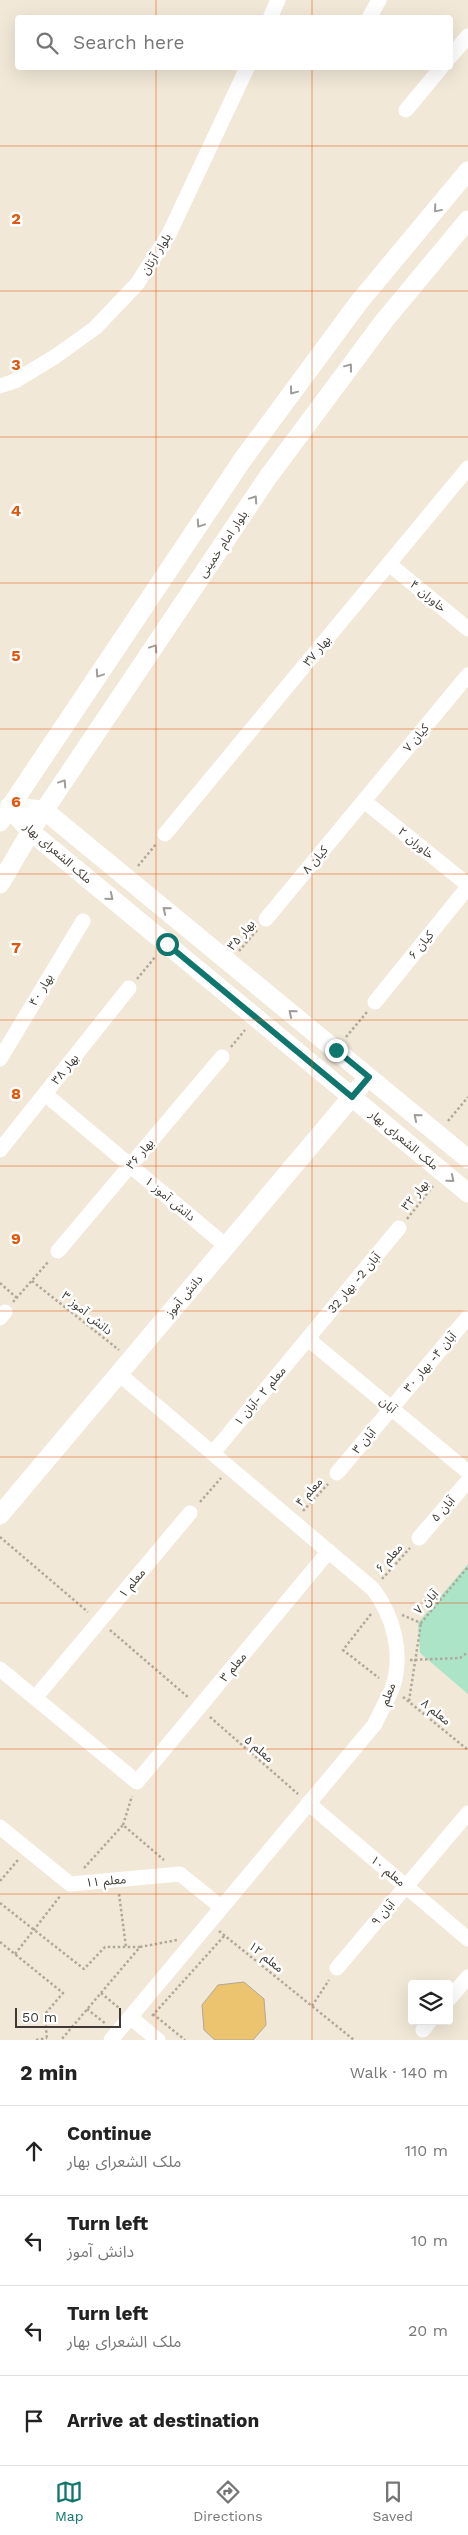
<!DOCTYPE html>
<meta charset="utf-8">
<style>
body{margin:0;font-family:"Work Sans","Noto Sans Arabic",sans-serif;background:#f6f6f6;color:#222}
.controls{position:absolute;right:15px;bottom:15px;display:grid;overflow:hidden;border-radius:5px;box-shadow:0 5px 20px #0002}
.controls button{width:45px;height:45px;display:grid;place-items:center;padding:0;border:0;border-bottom:1px solid #e0e0e0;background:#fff;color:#222;font:25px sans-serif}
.scale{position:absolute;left:15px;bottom:12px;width:106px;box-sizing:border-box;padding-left:5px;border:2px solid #3f3b34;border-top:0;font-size:14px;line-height:18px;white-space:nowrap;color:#3f3b34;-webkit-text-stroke:4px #fff;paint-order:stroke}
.stop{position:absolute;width:15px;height:15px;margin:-11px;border:4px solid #0f766e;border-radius:50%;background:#fff}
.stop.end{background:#0f766e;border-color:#fff;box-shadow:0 1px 5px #0008}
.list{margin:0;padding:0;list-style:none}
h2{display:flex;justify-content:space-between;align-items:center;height:65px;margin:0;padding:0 20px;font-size:21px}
h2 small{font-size:16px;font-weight:400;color:#767676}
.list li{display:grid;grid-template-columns:32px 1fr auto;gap:15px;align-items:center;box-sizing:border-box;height:90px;padding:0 20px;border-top:1px solid #e0e0e0}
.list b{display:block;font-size:19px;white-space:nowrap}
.list p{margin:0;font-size:16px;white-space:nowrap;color:#767676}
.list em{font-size:16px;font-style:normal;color:#767676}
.icon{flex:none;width:28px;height:28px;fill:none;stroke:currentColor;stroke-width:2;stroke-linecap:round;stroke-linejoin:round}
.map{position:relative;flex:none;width:468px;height:2040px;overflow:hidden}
.search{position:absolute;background:#fff;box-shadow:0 5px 20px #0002;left:15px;right:15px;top:15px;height:55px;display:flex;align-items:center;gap:12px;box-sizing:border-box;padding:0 18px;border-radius:5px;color:#767676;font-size:19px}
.sheet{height:425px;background:#fff}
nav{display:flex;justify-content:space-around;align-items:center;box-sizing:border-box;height:70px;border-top:1px solid #e0e0e0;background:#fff;font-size:14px;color:#767676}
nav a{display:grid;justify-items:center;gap:2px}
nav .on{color:#0f766e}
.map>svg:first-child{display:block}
</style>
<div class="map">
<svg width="468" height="2040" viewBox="0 0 468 2040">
<rect width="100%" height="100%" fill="#f1e8d7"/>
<!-- green -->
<path fill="#ace4c8" d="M468 1564V1694L420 1653 418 1623Z"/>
<!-- building -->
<path fill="#ecc36f" stroke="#b0a898" d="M244 1982 264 1999 266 2025 253 2040H215L204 2030 202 2005 218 1985Z"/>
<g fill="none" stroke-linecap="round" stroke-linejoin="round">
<!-- path -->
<path stroke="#b0a99b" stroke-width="2.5" stroke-dasharray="2.5 2.5" stroke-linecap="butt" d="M138 866 157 843
M239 951 258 929
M137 979 156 956
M346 1037 367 1012
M231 1047 245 1030
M448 1121 468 1097
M407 1219 433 1186
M32 1281 119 1350
M0 1283 17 1298
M13 1302 49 1261
M200 1502 221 1478
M303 1511 328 1484
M0 1537 88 1612
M382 1579 410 1548
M371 1614 343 1650 379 1678
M402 1615 421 1623 468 1567
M110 1630 189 1698
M410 1660 460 1658 468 1652
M403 1697 468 1750
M409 1701 421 1623
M210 1717 298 1794
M123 1825 132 1796
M84 1868 123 1825 164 1860
M0 1881 18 1860
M119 1894 126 1947
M0 1903 84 1969 105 1947H140L61 2040
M219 1931 354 2040
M0 1942 63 1993 45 2014 47 2040
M140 1947 177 1940
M15 1954 61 1895
M101 1993 119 2008
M312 2006 329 1980
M87 2009 106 2024
M153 2014 185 2040
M152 2016 225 1935
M36 2040 47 2038"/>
<!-- minor -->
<path stroke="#fff" stroke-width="15" d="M270 18 278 0
M369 18 379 0
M450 57 468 36
M406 110 441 68
M0 386 15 381 56 356 95 328 137 284 169 234 247 68
M389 564 468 629
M364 801 468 885
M165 834 468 468
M266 919 468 675
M375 1002 468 887
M0 1059 83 921
M45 1094 226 1246
M0 1150 129 988
M58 1251 222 1057
M0 1318 5 1312
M308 1339 468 1472
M213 1453 399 1228
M337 1473 468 1317
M419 1538 468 1481
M0 1669 137 1782 329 1551
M35 1698 190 1513
M308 1803 468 1939
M0 1827 70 1884 180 1874 221 1907
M337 1968 468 1813
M449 1999 468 1977
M130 2017 158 2040
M423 2030 430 2021
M111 2040 375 1724C380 1712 387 1701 392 1689 404 1655 394 1617 373 1589L119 1374"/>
<!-- tertiary -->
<path stroke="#fff" stroke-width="19" d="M9 807 30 831 468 1193
M9 807 44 810 468 1159
M0 822 243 459 359 302 468 171
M0 884 35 824 268 477 384 321 468 220
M0 1515 360 1087"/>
</g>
<!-- one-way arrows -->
<defs><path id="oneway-chevron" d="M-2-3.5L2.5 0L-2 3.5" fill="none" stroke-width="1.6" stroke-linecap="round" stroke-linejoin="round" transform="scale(1.25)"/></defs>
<g stroke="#9f9d9a">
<use href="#oneway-chevron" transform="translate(437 209) rotate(130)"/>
<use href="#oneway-chevron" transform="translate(349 367) rotate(-53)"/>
<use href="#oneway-chevron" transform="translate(293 391) rotate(127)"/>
<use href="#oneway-chevron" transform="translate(254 499) rotate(-56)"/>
<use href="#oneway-chevron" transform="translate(200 524) rotate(124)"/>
<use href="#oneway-chevron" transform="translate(154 648) rotate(-56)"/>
<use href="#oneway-chevron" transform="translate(99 674) rotate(124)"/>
<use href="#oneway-chevron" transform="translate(63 783) rotate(-56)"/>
<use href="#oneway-chevron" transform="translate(110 897) rotate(39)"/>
<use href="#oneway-chevron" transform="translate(166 910) rotate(-141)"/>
<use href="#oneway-chevron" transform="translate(292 1013) rotate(-140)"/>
<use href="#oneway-chevron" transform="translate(417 1117) rotate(-140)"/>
<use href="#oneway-chevron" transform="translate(451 1179) rotate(40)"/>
</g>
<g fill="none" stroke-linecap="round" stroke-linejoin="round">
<!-- route -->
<path stroke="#0f766e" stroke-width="6" d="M167 944 352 1097 369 1077 336 1050"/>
</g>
<!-- grid -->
<path fill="none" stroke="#e0580e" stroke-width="1" stroke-opacity="0.55" d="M156 0V18M312 0V18M156 68V2040M312 68V2040M0 146H468M0 291H468M0 437H468M0 583H468M0 729H468M0 874H468M0 1020H468M0 1166H468M0 1311H468M0 1457H468M0 1603H468M0 1749H468M0 1894H468"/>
<g text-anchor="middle" stroke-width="5" stroke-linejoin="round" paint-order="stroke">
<!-- street labels -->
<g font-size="12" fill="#3f3b34" stroke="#fff">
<text transform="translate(156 254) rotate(-58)" y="4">بلوار آرتان</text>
<text transform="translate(223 544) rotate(-56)" y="4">بلوار امام خمینی</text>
<text transform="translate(428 596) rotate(39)" y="4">خاوران ۴</text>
<text transform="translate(317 651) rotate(-50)" y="4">بهار ۳۷</text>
<text transform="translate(416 738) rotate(-50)" y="4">کیان ۷</text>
<text transform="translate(416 843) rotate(39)" y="4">خاوران ۲</text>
<text transform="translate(58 853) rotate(41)" y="4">ملک الشعرای بهار</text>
<text transform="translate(315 860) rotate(-50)" y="4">کیان ۸</text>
<text transform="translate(241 935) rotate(-50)" y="4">بهار ۳۵</text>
<text transform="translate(421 945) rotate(-51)" y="4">کیان ۶</text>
<text transform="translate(41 990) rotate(-59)" y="4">بهار ۴۰</text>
<text transform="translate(65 1069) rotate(-51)" y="4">بهار ۳۸</text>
<text transform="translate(404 1140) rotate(40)" y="4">ملک الشعرای بهار</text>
<text transform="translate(140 1154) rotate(-50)" y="4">بهار ۳۶</text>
<text transform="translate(415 1195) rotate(-51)" y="4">بهار ۳۲</text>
<text transform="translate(170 1199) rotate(40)" y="4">دانش آموز ۱</text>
<text transform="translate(354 1283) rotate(-50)" y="4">آبان 2- بهار 32</text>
<text transform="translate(184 1296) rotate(-50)" y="4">دانش آموز</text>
<text transform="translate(87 1313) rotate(39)" y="4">دانش آموز ۳</text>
<text transform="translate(430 1362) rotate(-50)" y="4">آبان ۴- بهار ۳۰</text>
<text transform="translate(260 1396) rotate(-50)" y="4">معلم ۲ -آبان ۱</text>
<text transform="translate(388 1405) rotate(40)" y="4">آبان</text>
<text transform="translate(364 1441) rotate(-50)" y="4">آبان ۳</text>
<text transform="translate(309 1492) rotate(-48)" y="4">معلم ۴</text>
<text transform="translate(443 1509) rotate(-49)" y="4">آبان ۵</text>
<text transform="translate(389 1558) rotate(-48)" y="4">معلم ۶</text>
<text transform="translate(132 1583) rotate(-50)" y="4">معلم ۱</text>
<text transform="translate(426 1602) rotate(-46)" y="4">آبان ۷</text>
<text transform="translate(233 1667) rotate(-50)" y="4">معلم ۳</text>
<text transform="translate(388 1694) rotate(-69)" y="4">معلم</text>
<text transform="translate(436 1712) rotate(39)" y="4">معلم ۸</text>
<text transform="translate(259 1749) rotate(41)" y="4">معلم ۵</text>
<text transform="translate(388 1871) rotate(40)" y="4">معلم ۱۰</text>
<text transform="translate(106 1881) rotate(-5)" y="4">معلم ۱۱</text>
<text transform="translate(383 1913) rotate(-50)" y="4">آبان ۹</text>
<text transform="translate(266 1957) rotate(39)" y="4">معلم ۱۲</text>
</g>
</g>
<g font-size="16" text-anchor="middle" font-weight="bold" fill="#e0580e" stroke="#fff" stroke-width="5" stroke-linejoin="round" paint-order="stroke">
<text x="16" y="224">2</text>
<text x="16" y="370">3</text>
<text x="16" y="516">4</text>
<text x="16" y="661">5</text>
<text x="16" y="807">6</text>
<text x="16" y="953">7</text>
<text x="16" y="1099">8</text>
<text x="16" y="1244">9</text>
</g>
</svg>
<div class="controls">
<button><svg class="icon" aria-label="layers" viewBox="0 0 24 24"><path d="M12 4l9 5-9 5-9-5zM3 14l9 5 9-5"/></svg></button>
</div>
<div class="scale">50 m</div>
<div class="stop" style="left:167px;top:944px"></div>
<div class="stop end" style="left:336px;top:1050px"></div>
<div class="search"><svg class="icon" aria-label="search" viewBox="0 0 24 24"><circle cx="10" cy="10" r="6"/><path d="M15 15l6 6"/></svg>Search here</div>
</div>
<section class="sheet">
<h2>2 min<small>Walk · 140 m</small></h2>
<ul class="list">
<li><svg class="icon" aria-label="ahead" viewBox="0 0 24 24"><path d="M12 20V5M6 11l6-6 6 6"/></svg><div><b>Continue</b><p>ملک الشعرای بهار</p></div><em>110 m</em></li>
<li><svg class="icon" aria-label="left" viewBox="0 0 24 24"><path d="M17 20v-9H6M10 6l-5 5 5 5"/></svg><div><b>Turn left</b><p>دانش آموز</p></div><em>10 m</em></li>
<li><svg class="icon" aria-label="left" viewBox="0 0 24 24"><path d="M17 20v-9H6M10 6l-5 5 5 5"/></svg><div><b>Turn left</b><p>ملک الشعرای بهار</p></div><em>20 m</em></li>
<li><svg class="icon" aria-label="arrive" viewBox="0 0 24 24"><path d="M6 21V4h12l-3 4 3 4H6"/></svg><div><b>Arrive at destination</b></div></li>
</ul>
</section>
<nav>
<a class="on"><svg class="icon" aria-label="map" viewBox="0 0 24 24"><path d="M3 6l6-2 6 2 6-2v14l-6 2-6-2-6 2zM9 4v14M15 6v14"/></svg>Map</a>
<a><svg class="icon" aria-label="directions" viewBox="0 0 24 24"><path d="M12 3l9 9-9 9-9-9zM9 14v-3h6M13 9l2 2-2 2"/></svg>Directions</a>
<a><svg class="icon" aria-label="saved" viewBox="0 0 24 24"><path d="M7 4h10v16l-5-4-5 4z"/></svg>Saved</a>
</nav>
